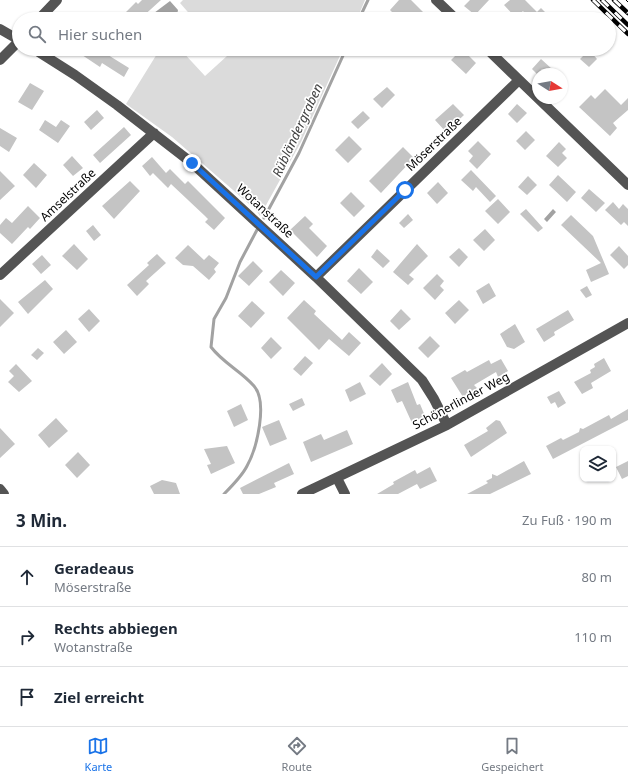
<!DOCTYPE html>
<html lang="de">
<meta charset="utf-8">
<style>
body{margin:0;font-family:"Noto Sans",sans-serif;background:#f2f2f3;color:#1f2937}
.controls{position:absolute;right:12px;bottom:12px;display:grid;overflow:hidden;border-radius:8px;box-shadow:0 1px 3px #0004}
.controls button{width:36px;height:36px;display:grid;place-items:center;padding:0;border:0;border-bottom:1px solid #e0e1e3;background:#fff;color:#1f2937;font:20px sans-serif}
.compass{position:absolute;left:532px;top:68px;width:36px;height:36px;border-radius:50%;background:#fff;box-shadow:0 1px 3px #0004;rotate:101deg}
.stop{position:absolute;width:12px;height:12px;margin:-9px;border:3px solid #1a73e8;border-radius:50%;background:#fff}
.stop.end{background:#1a73e8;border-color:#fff;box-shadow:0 1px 4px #0008}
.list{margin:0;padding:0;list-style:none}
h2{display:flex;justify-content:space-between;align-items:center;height:52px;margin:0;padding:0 16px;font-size:17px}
h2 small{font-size:13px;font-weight:400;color:#747a83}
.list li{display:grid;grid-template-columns:26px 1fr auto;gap:12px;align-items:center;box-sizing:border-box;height:60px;padding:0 16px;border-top:1px solid #e0e1e3}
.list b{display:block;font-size:15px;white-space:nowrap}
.list p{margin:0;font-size:13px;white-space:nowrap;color:#747a83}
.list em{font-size:13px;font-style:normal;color:#747a83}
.icon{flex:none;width:22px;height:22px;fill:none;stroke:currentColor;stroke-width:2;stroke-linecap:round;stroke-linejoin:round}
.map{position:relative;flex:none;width:628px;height:494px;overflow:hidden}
.search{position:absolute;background:#fff;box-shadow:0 1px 3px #0004;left:12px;right:12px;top:12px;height:44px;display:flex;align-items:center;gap:10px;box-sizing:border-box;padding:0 14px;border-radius:22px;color:#747a83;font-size:15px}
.sheet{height:232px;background:#fff}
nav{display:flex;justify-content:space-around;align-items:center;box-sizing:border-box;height:56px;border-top:1px solid #e0e1e3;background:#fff;font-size:11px;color:#747a83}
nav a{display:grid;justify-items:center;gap:2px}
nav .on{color:#1a73e8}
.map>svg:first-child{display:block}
</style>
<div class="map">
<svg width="628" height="494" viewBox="0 0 628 494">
<rect width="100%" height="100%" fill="#fff"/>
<!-- green -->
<path fill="#dbdbdb" d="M183 0H365L357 19H194L180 3Z
M160 49H180L205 76 227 56 221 49H343L301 142 260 216 256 210 172 137 126 104Z"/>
<!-- water -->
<path fill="#a2a2a2" d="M170 1 178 10 177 15 172 19H159L154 13Z
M553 209 556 212 547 222 544 219Z"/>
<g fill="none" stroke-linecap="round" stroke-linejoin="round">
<!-- stream -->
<path stroke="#a2a2a2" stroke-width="3" d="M359 19 368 0
M264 218 299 153 346 49
M224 494C232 486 242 476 247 466 257 448 268 402 254 386 241 371 223 363 211 347L214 319 226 298 240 262 258 228"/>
</g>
<!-- building -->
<path fill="#c4c4c4" d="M142 0H161L140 19H128L124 14 136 2 138 4Z
M399 0H411L430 19H399L390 10Z
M470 0H489L475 15 464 6Z
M510 0H525L537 12 541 8 547 14 543 19H529L523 11 516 18 504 5Z
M73 49H111L108 55 129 68 124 77 102 63 100 67Z
M462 49 476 63 466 74 451 60Z
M589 50 597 59 589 67 580 59Z
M541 59 552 69 548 74H537L532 69Z
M30 83 44 91 32 110 18 102Z
M387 87 395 95 382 108 373 99Z
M605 89 621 105 628 98V110L613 123 617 128 610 136 579 107 591 95 595 99Z
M453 104 464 115 446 132 435 120Z
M517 104 527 113 517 123 508 114Z
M97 110 104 118 91 130 84 122Z
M363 111 370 118 358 129 351 122Z
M45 120 56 127 61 120 70 126 58 143 39 130Z
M124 127 131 135 100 163 93 155Z
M0 128 17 138 9 152 0 146Z
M526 131 535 140 525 150 516 141Z
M349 136 362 149 348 163 335 150Z
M478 141 491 154 477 169 469 161 473 156 468 151Z
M559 142 566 149 562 153 567 158 558 167 546 156Z
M403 147 414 158 381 193 369 181Z
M72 156 83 168 73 176 63 165Z
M152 157 166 173 170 169 185 184 188 181 225 218 214 230 205 222 208 219 205 216 171 184 168 188 153 173 150 176 142 166Z
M34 163 47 175 36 188 23 175Z
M471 170 496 196 490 202 476 187 473 191 461 180Z
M0 171 15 186 0 200Z
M558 175 576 192 567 202 549 185Z
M528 176 537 185 527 195 518 187Z
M130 181 140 191 114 219 102 206Z
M438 182 448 193 437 204 427 193Z
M589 189 605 203 596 212 581 198Z
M351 192 365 206 354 217 340 203Z
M498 199 510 212 498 224 485 211Z
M613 202 619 209 623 204 628 209V226L624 222 621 225 605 210Z
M28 206 40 218 30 229 28 227 12 244 0 233V225L6 218 12 223Z
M526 209 543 228 538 232 520 214Z
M408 214 413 220 404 228 399 223Z
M571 215 593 236 609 274 591 282 586 270 601 263 561 225Z
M305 216 313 224 309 228 327 246 317 257 290 230Z
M93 225 101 235 94 241 86 231Z
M485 229 495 240 484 251 473 240Z
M74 244 88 259 77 270 62 256Z
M417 244 428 256 409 275 414 279 408 285 393 272Z
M188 245 204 260 209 255 219 263 214 269 216 272 209 280 193 266 183 265 175 258Z
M619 246 628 256V265L624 269 610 255Z
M459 248 468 257 459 267 449 257Z
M377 249 390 261 383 268 371 257Z
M157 254 166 263 146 281 149 284 137 296 127 285 149 265 147 263Z
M42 255 51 265 41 274 32 264Z
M253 261 263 271 249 286 238 276Z
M359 268 373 282 361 294 347 281Z
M281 270 295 283 283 296 269 282Z
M437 274 444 281 440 286 444 290 435 300 423 288Z
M45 280 53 289 28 314 18 302Z
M489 283 496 296 483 304 476 291Z
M587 286 592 295 586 298 580 290Z
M0 299 14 313 0 327Z
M304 300 316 311 314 314 342 340 349 332 361 343 349 356 329 339 319 350 287 318Z
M459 300 469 310 455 324 445 313Z
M252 301 265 313 251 328 238 316Z
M89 309 100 321 89 332 78 319Z
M401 309 411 319 399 330 390 321Z
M568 310 574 320 554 332 555 335 544 342 536 329Z
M515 324 525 342 514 349 507 347 500 334Z
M66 330 77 342 64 354 53 342Z
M430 336 440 346 428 358 418 348Z
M271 337 282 348 271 359 261 348Z
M38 348 44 353 37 360 31 355Z
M305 356 313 363 301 376 293 369Z
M604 358 611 371 591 383 593 388 582 394 574 382 591 373 590 370 595 367 594 364Z
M501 359 508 371 498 377 496 372 474 385 477 388 463 397 451 378 465 370 467 372 489 360 491 364Z
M382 363 392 374 380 386 369 376Z
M16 364 32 381 19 392 8 382 14 376 9 371Z
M360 382 366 394 350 402 345 390Z
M408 382 417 405 420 404 425 416 412 423 402 401 397 403 391 390Z
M559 391 566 403 558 408 555 402 551 404 547 397Z
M302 398 305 405 293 411 289 404Z
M241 404 248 420 234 427 227 411Z
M628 409V420L553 459 546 446 561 438 563 440 579 432 580 428 583 429 609 415 611 419Z
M56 418 68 431 49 448 38 435Z
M279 420 287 439 270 446 262 427Z
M496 420 500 421 507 433 471 457 464 445 488 431 486 428Z
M0 428 15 444 0 458Z
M347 430 353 444 311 462 303 442 321 434 324 440Z
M227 446 235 463 211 474 207 465 211 464 204 449Z
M78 452 90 465 77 478 65 465Z
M524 461 531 474 490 494H467L488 483 486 481 492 478V474L497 476Z
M628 461V476L622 479 616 467Z
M289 463 294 474 274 483 276 487 259 494H243L240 488Z
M430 467 437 481 420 489 417 484 398 494H377L394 484 393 482 415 470 417 474Z
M162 480 176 483 180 494H154L150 486Z"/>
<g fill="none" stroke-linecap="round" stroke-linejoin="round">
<!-- minor -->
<path stroke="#545454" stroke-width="10" d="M436 0 456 19
M39 19 57 0
M0 29 19 40
M34 49 75 75 117 105 192 163 316 277 422 380 434 399 447 425
M487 49 628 185
M0 60 19 41
M0 275 154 133
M316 277 519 80
M337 478 345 494
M0 489 4 494
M302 494 447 425 628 323"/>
<!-- tram -->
<path stroke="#000" stroke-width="1" d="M626 0 628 2"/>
<!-- rail casing -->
<g stroke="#000" stroke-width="4.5">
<path id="rail" d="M593 0 628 34
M602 0 628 25
M614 0 628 13"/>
</g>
<!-- rail -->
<use href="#rail" stroke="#fff" stroke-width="3" stroke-dasharray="9" stroke-linecap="butt"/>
</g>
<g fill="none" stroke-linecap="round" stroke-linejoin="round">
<!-- route -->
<path stroke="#1a73e8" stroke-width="5" d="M192 163 316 277 405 190"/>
</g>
<g text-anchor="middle" stroke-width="3.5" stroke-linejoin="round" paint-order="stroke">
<!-- street labels -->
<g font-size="12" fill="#000" stroke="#fff">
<text transform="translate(434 144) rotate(-44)" y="4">Möserstraße</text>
<text transform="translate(68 195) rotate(-43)" y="4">Amselstraße</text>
<text transform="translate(265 211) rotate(43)" y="4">Wotanstraße</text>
<text transform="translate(461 401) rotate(-28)" y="4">Schönerlinder Weg</text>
</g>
<!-- water labels -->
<g font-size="13" font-style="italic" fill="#434343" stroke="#fff">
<text transform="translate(297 130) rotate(-65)" y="5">Rübländergraben</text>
</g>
</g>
</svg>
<div class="controls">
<button><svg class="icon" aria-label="layers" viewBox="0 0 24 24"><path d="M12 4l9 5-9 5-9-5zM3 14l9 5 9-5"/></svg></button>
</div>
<svg class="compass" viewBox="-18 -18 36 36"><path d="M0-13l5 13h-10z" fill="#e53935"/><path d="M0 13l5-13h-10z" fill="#747a83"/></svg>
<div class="stop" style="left:405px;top:190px"></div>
<div class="stop end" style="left:192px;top:163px"></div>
<div class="search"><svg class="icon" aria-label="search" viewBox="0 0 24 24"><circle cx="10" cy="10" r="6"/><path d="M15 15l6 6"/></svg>Hier suchen</div>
</div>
<section class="sheet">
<h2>3 Min.<small>Zu Fuß · 190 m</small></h2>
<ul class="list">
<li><svg class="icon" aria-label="ahead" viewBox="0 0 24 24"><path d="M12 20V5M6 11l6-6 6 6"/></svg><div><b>Geradeaus</b><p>Möserstraße</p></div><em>80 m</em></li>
<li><svg class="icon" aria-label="right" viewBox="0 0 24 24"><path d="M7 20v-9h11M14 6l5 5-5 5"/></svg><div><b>Rechts abbiegen</b><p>Wotanstraße</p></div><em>110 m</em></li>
<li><svg class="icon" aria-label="arrive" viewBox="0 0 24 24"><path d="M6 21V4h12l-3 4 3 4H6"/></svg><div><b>Ziel erreicht</b></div></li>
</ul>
</section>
<nav>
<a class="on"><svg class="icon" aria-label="map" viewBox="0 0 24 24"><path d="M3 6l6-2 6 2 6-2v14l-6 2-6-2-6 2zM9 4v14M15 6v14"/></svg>Karte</a>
<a><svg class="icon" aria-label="directions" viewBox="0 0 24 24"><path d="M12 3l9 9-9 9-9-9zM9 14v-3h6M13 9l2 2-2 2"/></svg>Route</a>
<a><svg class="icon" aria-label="saved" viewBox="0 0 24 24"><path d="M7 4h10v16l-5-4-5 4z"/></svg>Gespeichert</a>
</nav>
